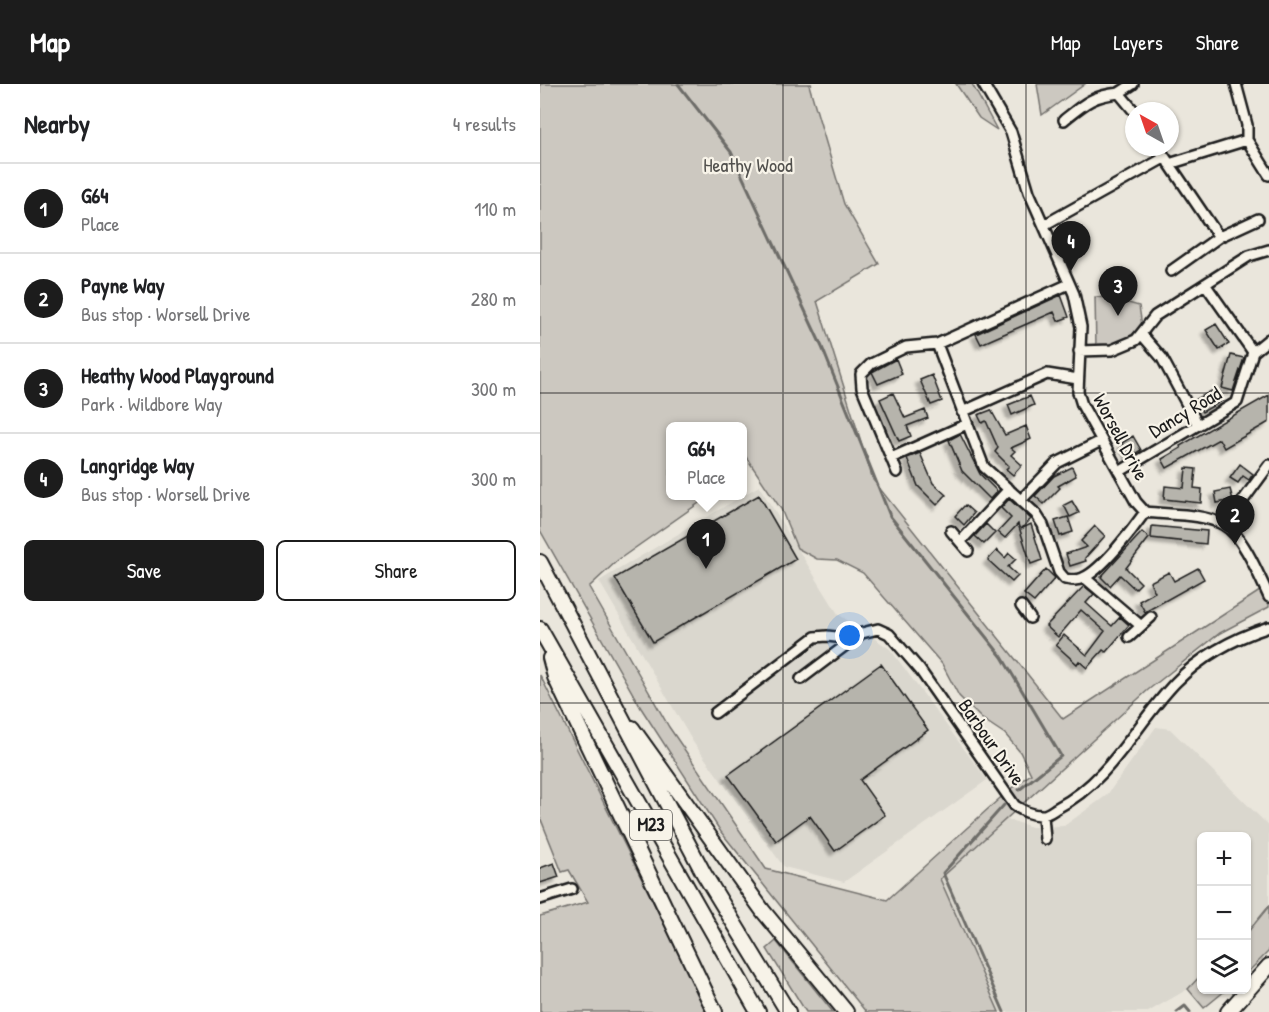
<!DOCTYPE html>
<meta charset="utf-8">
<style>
body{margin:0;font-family:"Patrick Hand",sans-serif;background:#f6f6f6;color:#202124}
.controls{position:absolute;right:18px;bottom:18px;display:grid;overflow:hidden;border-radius:9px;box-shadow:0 2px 4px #0004}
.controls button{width:54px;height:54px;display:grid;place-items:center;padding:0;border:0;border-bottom:2px solid #e0e0e0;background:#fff;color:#202124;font:30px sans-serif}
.compass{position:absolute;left:585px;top:18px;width:54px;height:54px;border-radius:50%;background:#fff;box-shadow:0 2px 4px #0004;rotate:320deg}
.you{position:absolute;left:310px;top:552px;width:21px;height:21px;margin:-15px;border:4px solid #fff;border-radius:50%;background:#1a73e8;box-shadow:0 0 0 9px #1a73e833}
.badge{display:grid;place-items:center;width:39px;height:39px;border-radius:50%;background:#1c1c1c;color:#fff;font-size:20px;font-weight:700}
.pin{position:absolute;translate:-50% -50px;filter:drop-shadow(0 2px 3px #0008)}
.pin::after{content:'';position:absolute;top:32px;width:21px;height:18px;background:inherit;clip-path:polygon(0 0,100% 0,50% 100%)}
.popup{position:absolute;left:126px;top:338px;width:81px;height:78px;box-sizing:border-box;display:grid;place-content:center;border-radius:9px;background:#fff;filter:drop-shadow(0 2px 4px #0005);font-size:20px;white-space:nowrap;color:#757577}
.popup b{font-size:22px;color:#202124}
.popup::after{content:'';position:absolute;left:50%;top:100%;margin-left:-12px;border:12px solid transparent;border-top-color:#fff}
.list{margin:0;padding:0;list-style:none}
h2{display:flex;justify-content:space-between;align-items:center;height:78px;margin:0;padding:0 24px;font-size:26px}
h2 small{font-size:20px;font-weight:400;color:#757577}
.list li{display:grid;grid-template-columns:39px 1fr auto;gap:18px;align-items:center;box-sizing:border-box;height:90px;padding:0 24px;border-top:2px solid #e0e0e0}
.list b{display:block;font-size:22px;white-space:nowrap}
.list p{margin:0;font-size:20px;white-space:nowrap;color:#757577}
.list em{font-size:20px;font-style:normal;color:#757577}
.actions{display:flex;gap:12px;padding:18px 24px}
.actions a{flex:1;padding:14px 0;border:2px solid #1c1c1c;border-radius:9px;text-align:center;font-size:21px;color:#1c1c1c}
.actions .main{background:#1c1c1c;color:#fff}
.icon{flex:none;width:33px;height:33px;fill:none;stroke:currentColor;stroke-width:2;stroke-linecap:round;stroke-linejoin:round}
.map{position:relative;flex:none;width:729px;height:928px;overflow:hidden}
header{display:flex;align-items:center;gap:36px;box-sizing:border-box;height:84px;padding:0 30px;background:#1c1c1c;color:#fff}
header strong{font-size:28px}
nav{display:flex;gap:33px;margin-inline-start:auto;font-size:21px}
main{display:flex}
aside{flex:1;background:#fff}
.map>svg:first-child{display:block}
</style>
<header>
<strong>Map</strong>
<nav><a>Map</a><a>Layers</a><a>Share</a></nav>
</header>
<main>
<aside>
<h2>Nearby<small>4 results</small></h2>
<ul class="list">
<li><span class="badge">1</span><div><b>G64</b><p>Place</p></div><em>110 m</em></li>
<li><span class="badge">2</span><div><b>Payne Way</b><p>Bus stop · Worsell Drive</p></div><em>280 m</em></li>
<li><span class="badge">3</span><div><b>Heathy Wood Playground</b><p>Park · Wildbore Way</p></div><em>300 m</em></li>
<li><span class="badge">4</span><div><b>Langridge Way</b><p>Bus stop · Worsell Drive</p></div><em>300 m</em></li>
</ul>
<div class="actions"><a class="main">Save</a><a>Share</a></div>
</aside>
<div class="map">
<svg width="729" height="928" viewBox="0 0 729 928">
<defs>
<filter id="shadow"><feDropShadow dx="-4.5" dy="4.5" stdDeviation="1.5" flood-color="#0004"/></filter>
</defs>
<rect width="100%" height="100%" fill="#eae6dc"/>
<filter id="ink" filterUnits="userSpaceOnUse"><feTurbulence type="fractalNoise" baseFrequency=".0167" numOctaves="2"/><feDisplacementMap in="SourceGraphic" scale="12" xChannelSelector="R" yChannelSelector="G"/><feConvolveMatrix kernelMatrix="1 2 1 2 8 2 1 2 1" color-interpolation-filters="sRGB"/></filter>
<g filter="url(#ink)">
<!-- built -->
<path fill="#dad7ce" d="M219 402 298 530 350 565 447 696 304 798 244 783 153 658 59 497Z
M616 643 630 645 729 742V822L707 849 706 752H662L661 891 648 905 608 928H459L400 795 467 735 492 743 524 742 567 711Z"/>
<!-- green -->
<path fill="#ccc8c0" stroke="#74726e" stroke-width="1.5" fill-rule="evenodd" d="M0 0H272L269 1 304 120 339 180 277 217 333 396 523 635 729 501V523L680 549 608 606 400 795 459 928H326L181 748 101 624 0 446ZM130 342H202V376L206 373 241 425 257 464 277 475 297 476 323 489 402 580 419 612 441 634 465 650 480 668 491 690 469 706 347 816 226 785 129 643 49 503 78 476 169 412H130Z
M416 0H432L457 46 439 34Z
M497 0H545L502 31Z
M555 213 571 214 599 222 602 242C588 256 575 260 556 264Z
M0 591 168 928H0V832L48 818 29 786 22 788 0 733Z
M729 822V867L707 889V849Z
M236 857 293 928H266L227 865Z
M661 891 662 906H686L664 924 648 905Z"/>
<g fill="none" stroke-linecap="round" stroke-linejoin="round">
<!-- stream -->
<path stroke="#6d6c68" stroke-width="3" d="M138 0 191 68 282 263 350 432 462 573 521 672 479 706
M464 928 403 789 464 721
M637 928 645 922 650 928"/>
</g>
<!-- building -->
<path fill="#b6b4ac" stroke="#1c1c1c" stroke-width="1.5" filter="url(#shadow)" d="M521 211 529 233 518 237 514 228 441 260 436 250Z
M676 240 689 260 679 266 666 246Z
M691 271 704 274 693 307 682 304Z
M356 275 362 290 338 300 332 288Z
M392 291 402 317 391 321 380 296Z
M675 305 682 317 662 328 655 316Z
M353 309 365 334 385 326 388 334 367 342 371 352 359 357 340 315Z
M729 311V338L684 364 679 355 627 384 622 375 641 364 640 362Z
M490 312 494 321 472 331 468 321Z
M451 326 465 351 486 342 491 355 471 364 475 367 471 371 482 381 473 391 466 385 469 382 455 368 458 364 446 337 442 339 438 331Z
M420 350 440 390 457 407 450 415 422 387 409 356Z
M593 352 601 366 590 373 582 359Z
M380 369 393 399 406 411 397 421 378 402 367 374Z
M700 380 713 390 709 396 703 392 698 399 690 394Z
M532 383 536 392 518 402 520 404 504 420 495 412 514 392Z
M646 384 656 385 654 404 662 405 661 419 624 415 625 402 644 404Z
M690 405 693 416 677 419 675 408Z
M219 411 256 475 113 558 75 494Z
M469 415 491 435 481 445 491 440 502 476 491 480 478 440 465 454 458 448 471 434 461 424Z
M532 417 539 429 530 433 524 421Z
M425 421 434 429 424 441 415 432Z
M528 433 533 448 520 452 515 437Z
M446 440 455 449 444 460 435 452Z
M555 442 565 452 545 474 546 477 530 482 526 470 547 463 541 457Z
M612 442 667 447 666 460 611 454Z
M602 448 609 454 586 484 601 499 595 505 580 491 570 502 561 493Z
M457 466 465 474 469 469 476 475 468 483 478 492 472 498 448 476Z
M658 484 664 495 605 528 599 517 615 508 610 498 629 488 634 497Z
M506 485 515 494 494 518 484 510Z
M544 502 554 510 546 519 565 536 572 542 580 533 589 541 566 568 563 566 547 584 539 577 537 580 516 561 524 551 547 571 565 547 541 526 518 553 506 542Z
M341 580 388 646 320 696 345 731 295 767 270 732 236 757 188 691Z
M14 779 19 793 0 799V784Z"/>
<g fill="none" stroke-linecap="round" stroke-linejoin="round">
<!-- minor casing -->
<g stroke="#1c1c1c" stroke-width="14">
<path id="minor" d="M443 0 471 48 489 108 534 210 541 243 538 308 542 321 596 418 605 428C629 431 663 429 684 441 703 451 720 494 729 513
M696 0 707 41V56
M579 9 593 0
M524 36C545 19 552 12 579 9L594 27
M618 63 679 153
M629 80 707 56 729 91
M504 141 624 74
M631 187 679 153 718 135
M665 200 713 268
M602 251 622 274 658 341
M397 260 444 383 496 430 503 441 519 488 525 495C532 496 537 497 543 494 562 486 593 445 605 428
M539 267 572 266 596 256 615 232 709 172 729 166
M422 328 507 290 538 295
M351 374 427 340
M357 388 322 304 321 290 331 280 366 263 397 260 529 200
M579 388 697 318 713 268 729 255
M481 416 517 379 561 357
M685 441 729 381
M411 447 428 467
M421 457 469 405
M545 494 600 541
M481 522 490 534
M589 553 611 533
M261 595 322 549 338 545 349 550 380 586 475 722C484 727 491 731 501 731 506 732 512 727 517 724 571 696 595 641 635 599 661 572 695 554 729 543
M175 629 275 553 287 552 305 554 309 559
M503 732 505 755
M0 815 32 805"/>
</g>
<!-- highway casing -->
<g stroke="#1c1c1c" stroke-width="18">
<path id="highway" d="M0 478 164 790 248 928
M0 545 218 928
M10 574 15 593 175 928
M92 644 223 827 306 928
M688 928 729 882"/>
</g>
<!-- minor -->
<use href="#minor" stroke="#f7f3e8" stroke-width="9"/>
<!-- highway -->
<use href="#highway" stroke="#f7f3e8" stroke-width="14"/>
</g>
</g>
<!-- grid -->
<path fill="none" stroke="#1c1c1c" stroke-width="1.5" stroke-opacity="0.55" d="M243 0V928M486 0V928M0 309H729M0 619H729"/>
<g text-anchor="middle" stroke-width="4.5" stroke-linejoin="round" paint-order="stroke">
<!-- shield labels -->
<rect fill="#f7f3e8" stroke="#5e5c59" stroke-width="1.5" x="90" y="726" width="42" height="30" rx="4.5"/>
<g font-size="18" font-weight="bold" fill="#1c1c1c">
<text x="111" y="747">M23</text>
</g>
<!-- park labels -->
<g font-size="20" fill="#51504d" stroke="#f7f3e8">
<text x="208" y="88">Heathy Wood</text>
</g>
<!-- street labels -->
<g font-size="20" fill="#1c1c1c" stroke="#f7f3e8">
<text transform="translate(645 328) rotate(-31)" y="7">Dancy Road</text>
<text transform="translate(581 353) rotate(62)" y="7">Worsell Drive</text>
<text transform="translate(452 658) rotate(55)" y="7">Barbour Drive</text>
</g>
</g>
</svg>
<div class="controls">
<button>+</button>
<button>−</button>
<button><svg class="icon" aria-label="layers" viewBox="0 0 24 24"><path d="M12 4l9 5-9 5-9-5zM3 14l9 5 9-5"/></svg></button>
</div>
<svg class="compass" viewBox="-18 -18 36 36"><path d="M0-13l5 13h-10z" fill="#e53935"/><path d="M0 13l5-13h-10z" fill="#757577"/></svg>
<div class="you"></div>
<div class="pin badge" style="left:166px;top:485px">1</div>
<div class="popup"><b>G64</b>Place</div>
<div class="pin badge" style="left:695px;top:461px">2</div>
<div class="pin badge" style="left:578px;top:232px">3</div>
<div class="pin badge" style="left:531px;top:187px">4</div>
</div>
</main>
